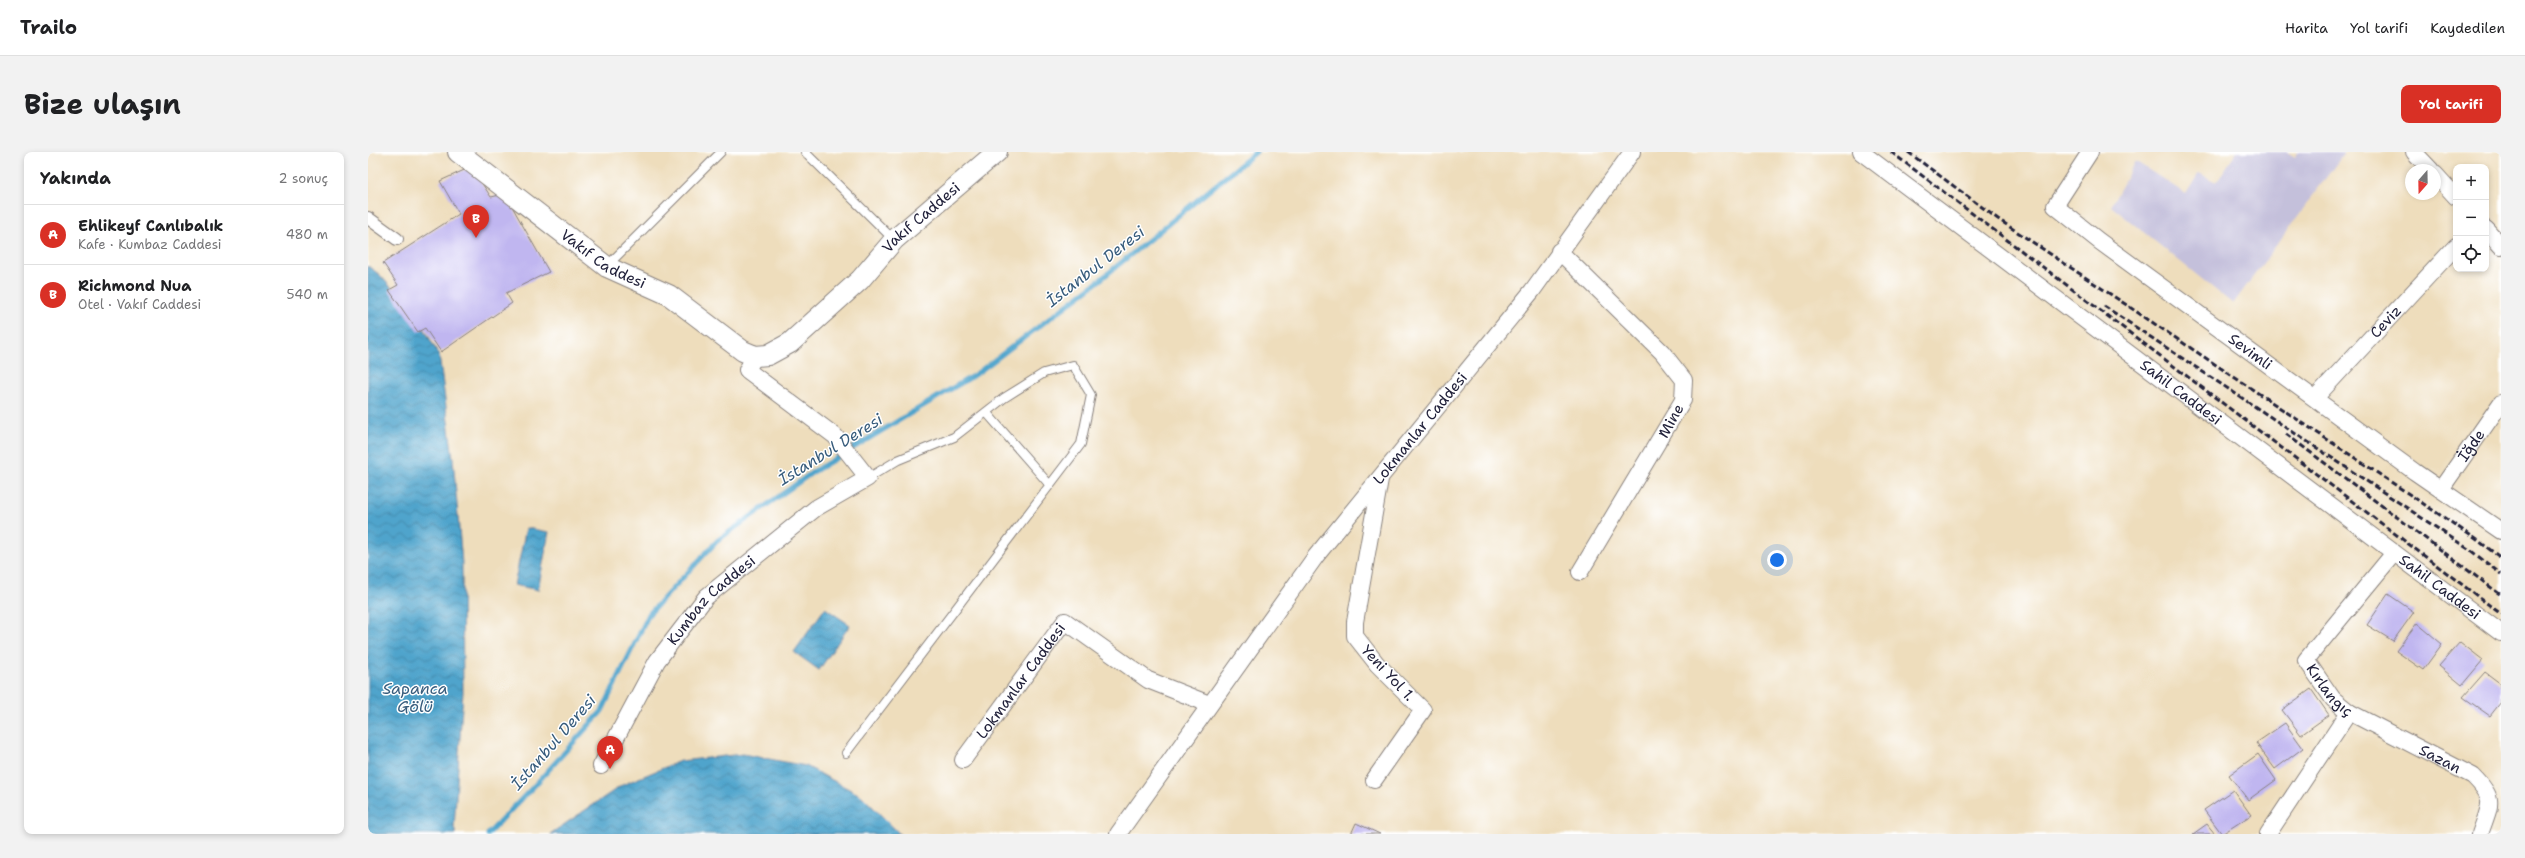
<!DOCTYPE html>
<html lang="tr">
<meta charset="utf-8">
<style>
body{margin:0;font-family:"Shantell Sans",sans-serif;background:#f2f2f2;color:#202124}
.controls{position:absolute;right:12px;top:12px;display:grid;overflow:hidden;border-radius:8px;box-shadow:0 2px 6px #0003}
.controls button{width:36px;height:36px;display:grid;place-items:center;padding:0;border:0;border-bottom:1px solid #e0e0e0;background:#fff;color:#202124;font:20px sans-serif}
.compass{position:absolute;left:2037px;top:12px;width:36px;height:36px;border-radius:50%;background:#fff;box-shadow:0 2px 6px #0003;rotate:200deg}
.you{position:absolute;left:1409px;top:408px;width:14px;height:14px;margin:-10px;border:3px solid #fff;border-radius:50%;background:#1a73e8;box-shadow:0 0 0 6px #1a73e833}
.badge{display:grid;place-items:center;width:26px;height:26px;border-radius:50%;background:#d93025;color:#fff;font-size:13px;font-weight:700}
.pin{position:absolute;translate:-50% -33px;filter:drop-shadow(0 1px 2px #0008)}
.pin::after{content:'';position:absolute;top:21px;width:14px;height:12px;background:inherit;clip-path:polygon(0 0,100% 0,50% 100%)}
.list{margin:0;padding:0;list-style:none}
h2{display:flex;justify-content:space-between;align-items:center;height:52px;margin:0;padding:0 16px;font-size:17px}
h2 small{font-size:13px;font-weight:400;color:#757577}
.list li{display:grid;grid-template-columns:26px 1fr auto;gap:12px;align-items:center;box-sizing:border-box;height:60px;padding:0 16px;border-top:1px solid #e0e0e0}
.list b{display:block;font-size:15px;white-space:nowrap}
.list p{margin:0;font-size:13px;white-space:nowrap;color:#757577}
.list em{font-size:13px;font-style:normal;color:#757577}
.icon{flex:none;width:22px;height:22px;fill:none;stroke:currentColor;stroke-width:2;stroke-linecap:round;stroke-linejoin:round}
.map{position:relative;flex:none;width:2133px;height:682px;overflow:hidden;border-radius:8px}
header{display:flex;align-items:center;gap:24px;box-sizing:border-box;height:56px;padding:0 20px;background:#fff;border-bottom:1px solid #e0e0e0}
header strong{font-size:19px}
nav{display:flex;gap:22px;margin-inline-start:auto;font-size:14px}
.intro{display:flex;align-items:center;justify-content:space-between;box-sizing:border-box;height:96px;padding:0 24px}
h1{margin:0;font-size:28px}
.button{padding:10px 18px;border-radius:8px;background:#d93025;color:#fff;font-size:14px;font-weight:700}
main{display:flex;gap:24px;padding:0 24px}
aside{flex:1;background:#fff;border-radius:8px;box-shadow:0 2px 6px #0003}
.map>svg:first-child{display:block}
</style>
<header>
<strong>Trailo</strong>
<nav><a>Harita</a><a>Yol tarifi</a><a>Kaydedilen</a></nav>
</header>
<div class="intro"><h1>Bize ulaşın</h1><a class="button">Yol tarifi</a></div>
<main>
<aside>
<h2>Yakında<small>2 sonuç</small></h2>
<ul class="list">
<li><span class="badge">A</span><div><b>Ehlikeyf Canlıbalık</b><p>Kafe · Kumbaz Caddesi</p></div><em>480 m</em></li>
<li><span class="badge">B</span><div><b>Richmond Nua</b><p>Otel · Vakıf Caddesi</p></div><em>540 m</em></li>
</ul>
</aside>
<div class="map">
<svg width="2133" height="682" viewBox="0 0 2133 682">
<defs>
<pattern id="water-waves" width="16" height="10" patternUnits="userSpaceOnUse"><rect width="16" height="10" fill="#50a4cc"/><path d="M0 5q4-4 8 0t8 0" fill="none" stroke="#4285a7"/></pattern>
</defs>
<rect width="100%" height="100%" fill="#fff"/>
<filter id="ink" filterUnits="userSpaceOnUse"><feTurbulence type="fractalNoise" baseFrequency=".025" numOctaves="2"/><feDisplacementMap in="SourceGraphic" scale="8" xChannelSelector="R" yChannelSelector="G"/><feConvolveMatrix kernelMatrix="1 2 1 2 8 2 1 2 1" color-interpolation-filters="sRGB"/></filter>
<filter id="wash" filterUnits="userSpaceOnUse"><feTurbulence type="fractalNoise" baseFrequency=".012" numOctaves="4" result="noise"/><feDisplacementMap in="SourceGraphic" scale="16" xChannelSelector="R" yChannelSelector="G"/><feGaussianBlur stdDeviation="0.9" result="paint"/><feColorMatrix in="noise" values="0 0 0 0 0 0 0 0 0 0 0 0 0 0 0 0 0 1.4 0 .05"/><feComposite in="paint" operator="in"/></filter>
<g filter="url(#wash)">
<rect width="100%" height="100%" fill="#eeddbc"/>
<!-- industrial -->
<path fill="#c4c0db" d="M1869 0H1919L1927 5 1930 0H1977L1865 152 1743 54 1767 9 1818 42 1831 21 1848 30Z"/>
<!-- water -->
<path fill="url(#water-waves)" stroke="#396384" d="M0 114 12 123 50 166 71 203 85 306 94 411 95 540 86 676 88 682H0Z
M158 376 181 380 170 438 146 433Z
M457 456 482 473 451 518 426 500Z
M375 602 438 614 494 644 532 682H182L254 633 312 609Z"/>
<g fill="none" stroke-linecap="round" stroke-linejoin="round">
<!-- stream -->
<path stroke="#50a4cc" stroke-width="5" d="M120 682 166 634 234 559 281 462 350 388 445 320 608 222 727 132 888 0"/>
</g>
<g id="blocks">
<!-- building -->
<path fill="#c0b6f0" d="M103 15 123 45 137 42 181 120 138 141 144 151 73 200 57 176 50 180 21 138 30 133 15 111 91 62 72 29Z
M2020 442 2046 460 2025 489 1999 473Z
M2049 471 2074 492 2055 518 2028 499Z
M2092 490 2115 508 2094 533 2071 514Z
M2117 520 2133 532V550L2122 564 2095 545Z
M1943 537 1961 563 1933 583 1914 558Z
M1917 571 1935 596 1907 617 1888 591Z
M1890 602 1908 628 1880 648 1861 623Z
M1865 638 1883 663 1854 682 1836 658Z
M988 671 1012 682H983Z
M1839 672 1847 682H1825Z"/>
</g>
</g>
<g filter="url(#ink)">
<use href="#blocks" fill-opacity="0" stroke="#88807c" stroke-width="1"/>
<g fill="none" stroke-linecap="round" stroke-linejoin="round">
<!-- service casing -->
<g stroke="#88807c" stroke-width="10">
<path id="service" d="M437 0 526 88
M239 114 353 0
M618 260 681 332
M478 601 713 292 723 243 705 213 676 221 636 246 586 285 530 308 500 326"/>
</g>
<!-- pedestrian casing -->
<g stroke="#88807c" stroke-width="14">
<path id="pedestrian" d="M0 66 29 87"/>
</g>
<!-- minor casing -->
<g stroke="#88807c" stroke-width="18">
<g id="minor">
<path id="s1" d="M1493 0 2133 481"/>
<path id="s2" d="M1722 0 1687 54 1731 89 2047 320 2133 379"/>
<path d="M2046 0 2063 18"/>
<path d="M2067 22 2088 45"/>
<path d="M2118 77 2133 94"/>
<path d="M1191 99 1294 200 1316 228 1315 248 1212 420"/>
<path id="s3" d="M1947 246 2088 94"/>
<path id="s4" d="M2073 337 2133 251"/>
<path id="s5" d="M2026 401 1938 508 1965 547 1981 560 2105 624C2129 648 2122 652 2112 682"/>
<path id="s6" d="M595 608 697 469 780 528 841 552"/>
<path id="s7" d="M233 614 289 509 338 445 448 356 500 326 467 284 379 218 387 204"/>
<path d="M1006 628 1055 558 1009 512 987 484V470L1012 327"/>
<path id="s8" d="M750 682 948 404 1164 139 1264 0"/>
<path d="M1900 682 1981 560"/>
</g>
</g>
<!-- tertiary casing -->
<g stroke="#88807c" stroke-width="22">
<g id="tertiary">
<path id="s9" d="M90 0 239 115 301 143 375 199 387 204 400 203 422 191 492 128 526 88 629 0"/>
</g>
</g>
<!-- service -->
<use href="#service" stroke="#fff" stroke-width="8"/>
<!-- pedestrian -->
<use href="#pedestrian" stroke="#fff" stroke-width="12"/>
<!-- minor -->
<use href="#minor" stroke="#fff" stroke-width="16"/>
<!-- tertiary -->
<use href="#tertiary" stroke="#fff" stroke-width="20"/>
<!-- rail -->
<path stroke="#22223b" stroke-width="3" stroke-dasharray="6 3" stroke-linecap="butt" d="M1523 0 2133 462
M1540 0 1630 67 2108 387 2133 406
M1736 154 2102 398 2133 422
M1918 282 2133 443"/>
</g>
</g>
<g text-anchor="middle" stroke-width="3" stroke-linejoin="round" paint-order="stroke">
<!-- street labels -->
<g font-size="15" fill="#22223b" stroke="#fff">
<text dy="5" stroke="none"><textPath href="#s9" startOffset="582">Vakıf Caddesi</textPath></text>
<text dy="5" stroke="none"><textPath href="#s9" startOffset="181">Vakıf Caddesi</textPath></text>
<text dy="5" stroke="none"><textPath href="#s3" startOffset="104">Ceviz</textPath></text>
<text dy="5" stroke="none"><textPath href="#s2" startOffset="308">Sevimli</textPath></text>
<text dy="5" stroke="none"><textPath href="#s1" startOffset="400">Sahil Caddesi</textPath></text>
<text transform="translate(1303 269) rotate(-61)" y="5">Mine</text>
<text dy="5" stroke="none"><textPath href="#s8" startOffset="506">Lokmanlar Caddesi</textPath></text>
<text dy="5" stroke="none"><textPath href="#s4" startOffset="53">İğde</textPath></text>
<text dy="5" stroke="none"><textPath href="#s1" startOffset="724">Sahil Caddesi</textPath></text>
<text dy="5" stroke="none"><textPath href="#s7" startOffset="201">Kumbaz Caddesi</textPath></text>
<text transform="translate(1020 521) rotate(47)" y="5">Yeni Yol 1.</text>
<text dy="5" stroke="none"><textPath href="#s6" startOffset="98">Lokmanlar Caddesi</textPath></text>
<text dy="5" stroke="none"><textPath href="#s5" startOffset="177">Kırlangıç</textPath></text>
<text dy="5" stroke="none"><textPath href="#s5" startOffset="309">Sazan</textPath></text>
</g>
<!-- water labels -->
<g font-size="16" font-style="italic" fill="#375c7c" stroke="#fff">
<text transform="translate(727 114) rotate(-38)" y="6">İstanbul Deresi</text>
<text transform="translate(462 297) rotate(-32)" y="6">İstanbul Deresi</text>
<text x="47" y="542">Sapanca<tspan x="47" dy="18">Gölü</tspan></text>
<text transform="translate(185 590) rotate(-49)" y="6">İstanbul Deresi</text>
</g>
</g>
</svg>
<div class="controls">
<button>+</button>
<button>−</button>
<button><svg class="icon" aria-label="locate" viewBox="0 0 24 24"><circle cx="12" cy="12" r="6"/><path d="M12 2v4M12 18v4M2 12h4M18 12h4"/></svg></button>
</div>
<svg class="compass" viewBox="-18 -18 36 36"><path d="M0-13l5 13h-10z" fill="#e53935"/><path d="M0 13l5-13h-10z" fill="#757577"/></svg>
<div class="you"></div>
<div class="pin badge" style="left:242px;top:617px">A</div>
<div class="pin badge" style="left:108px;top:86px">B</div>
</div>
</main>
